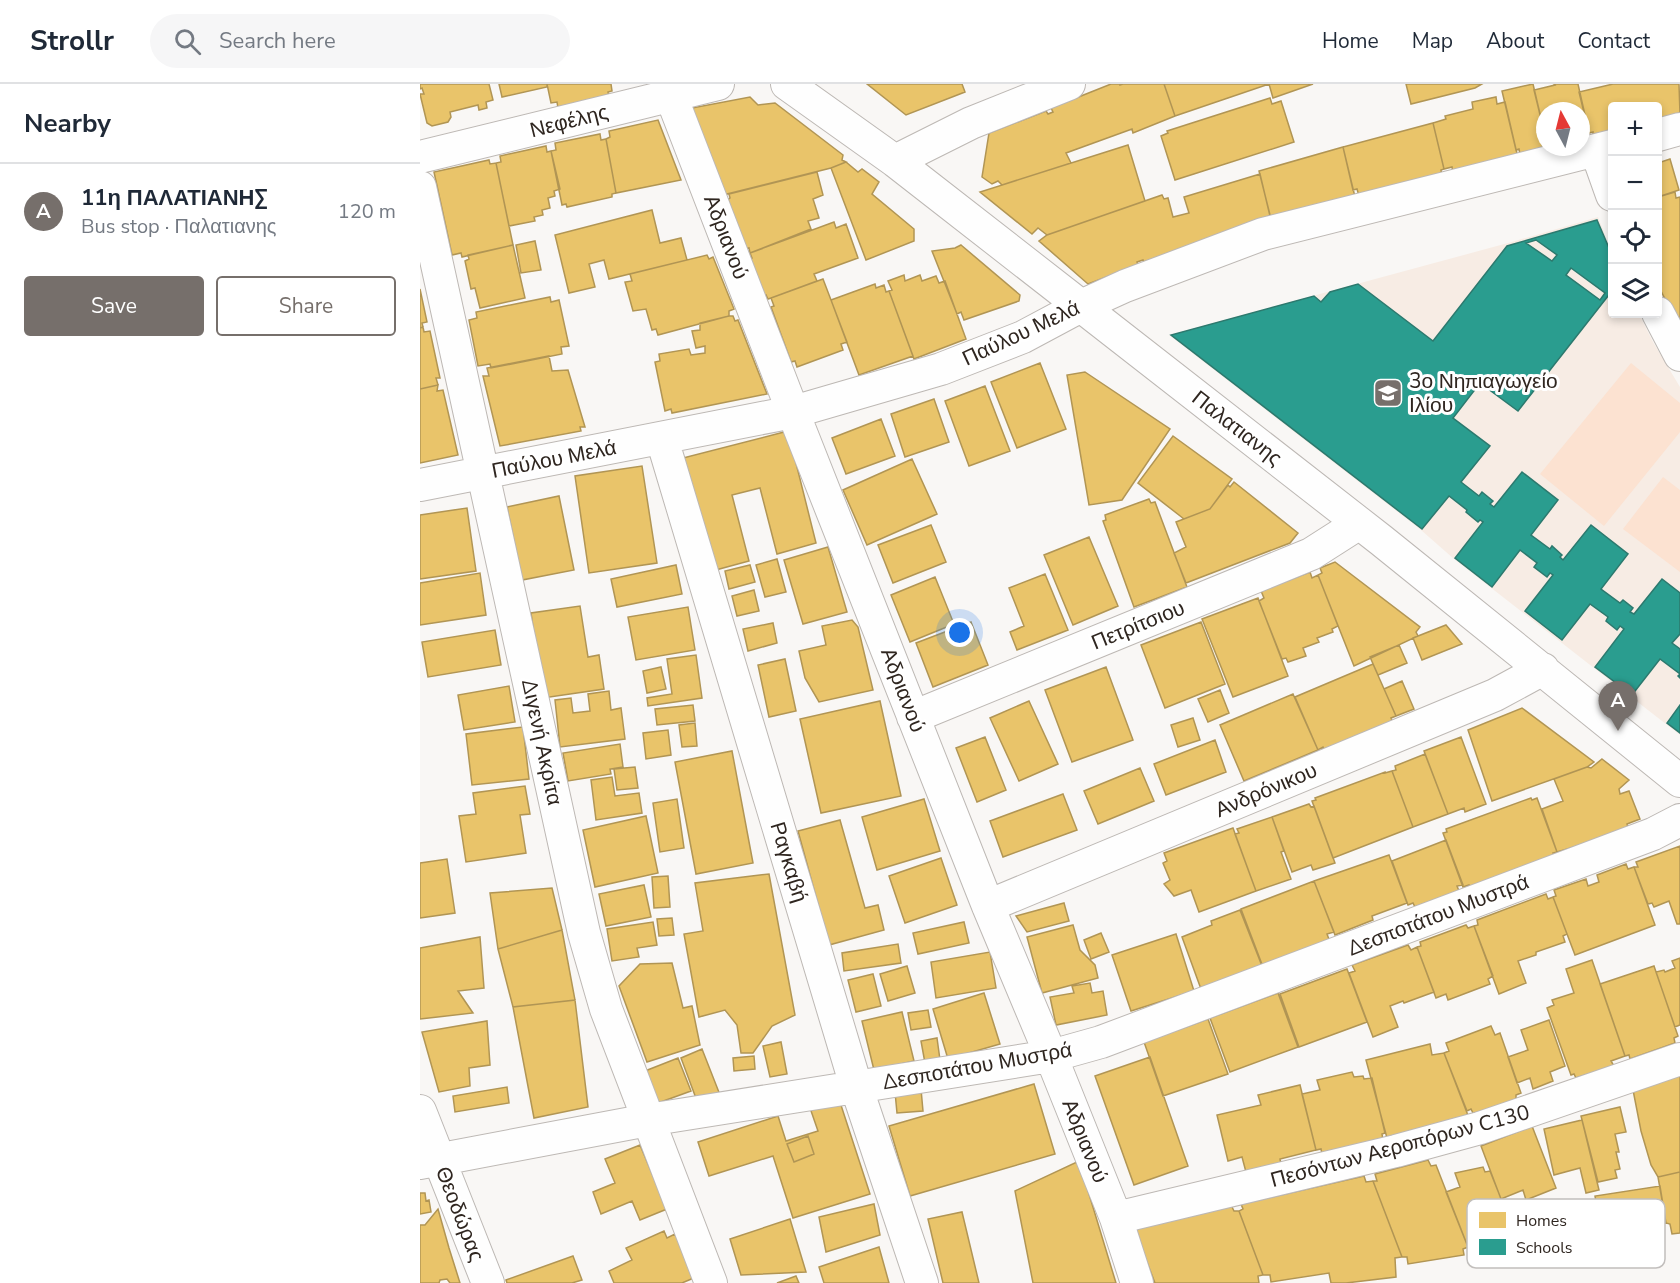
<!DOCTYPE html>
<meta charset="utf-8">
<style>
body{margin:0;font-family:"Nunito Sans",sans-serif;background:#f6f6f7;color:#1f2937}
.controls{position:absolute;right:18px;top:18px;display:grid;overflow:hidden;border-radius:6px;box-shadow:0 3px 9px #0003}
.controls button{width:54px;height:54px;display:grid;place-items:center;padding:0;border:0;border-bottom:2px solid #e0e1e3;background:#fff;color:#1f2937;font:30px sans-serif}
.compass{position:absolute;left:1116px;top:18px;width:54px;height:54px;border-radius:50%;background:#fff;box-shadow:0 3px 9px #0003;rotate:353deg}
.you{position:absolute;left:540px;top:549px;width:21px;height:21px;margin:-15px;border:4px solid #fff;border-radius:50%;background:#1a73e8;box-shadow:0 0 0 9px #1a73e833}
.badge{display:grid;place-items:center;width:39px;height:39px;border-radius:50%;background:#766f6b;color:#fff;font-size:20px;font-weight:700}
.pin{position:absolute;translate:-50% -50px;filter:drop-shadow(0 2px 3px #0008)}
.pin::after{content:'';position:absolute;top:32px;width:21px;height:18px;background:inherit;clip-path:polygon(0 0,100% 0,50% 100%)}
.list{margin:0;padding:0;list-style:none}
h2{display:flex;justify-content:space-between;align-items:center;height:78px;margin:0;padding:0 24px;font-size:26px}
h2 small{font-size:20px;font-weight:400;color:#747a83}
.list li{display:grid;grid-template-columns:39px 1fr auto;gap:18px;align-items:center;box-sizing:border-box;height:96px;padding:0 24px;border-top:2px solid #e0e1e3}
.list b{display:block;font-size:22px;white-space:nowrap}
.list p{margin:0;font-size:20px;white-space:nowrap;color:#747a83}
.list em{font-size:20px;font-style:normal;color:#747a83}
.actions{display:flex;gap:12px;padding:18px 24px}
.actions a{flex:1;padding:14px 0;border:2px solid #766f6b;border-radius:6px;text-align:center;font-size:21px;color:#766f6b}
.actions .main{background:#766f6b;color:#fff}
.icon{flex:none;width:33px;height:33px;fill:none;stroke:currentColor;stroke-width:2;stroke-linecap:round;stroke-linejoin:round}
.map{position:relative;flex:none;width:1260px;height:1199px;overflow:hidden}
header{display:flex;align-items:center;gap:36px;box-sizing:border-box;height:84px;padding:0 30px;background:#fff;border-bottom:2px solid #e0e1e3}
header strong{font-size:28px}
nav{display:flex;gap:33px;margin-inline-start:auto;font-size:21px}
.search{width:420px;height:54px;background:#f6f6f7;display:flex;align-items:center;gap:15px;box-sizing:border-box;padding:0 21px;border-radius:33px;color:#747a83;font-size:22px}
main{display:flex}
aside{flex:1;background:#fff}
.map>svg:first-child{display:block}
</style>
<header>
<strong>Strollr</strong>
<div class="search"><svg class="icon" aria-label="search" viewBox="0 0 24 24"><circle cx="10" cy="10" r="6"/><path d="M15 15l6 6"/></svg>Search here</div>
<nav><a>Home</a><a>Map</a><a>About</a><a>Contact</a></nav>
</header>
<main>
<aside>
<h2>Nearby<small></small></h2>
<ul class="list">
<li><span class="badge">A</span><div><b>11η ΠΑΛΑΤΙΑΝΗΣ</b><p>Bus stop · Παλατιανης</p></div><em>120 m</em></li>
</ul>
<div class="actions"><a class="main">Save</a><a>Share</a></div>
</aside>
<div class="map">
<svg width="1260" height="1199" viewBox="0 0 1260 1199">
<rect width="100%" height="100%" fill="#f9f7f5"/>
<!-- built -->
<path fill="#f7ece4" d="M1178 133 1192 169V230H1219L1233 258 1260 303V651L1034 475 1001 446 749 251 1088 159Z"/>
<!-- green -->
<path fill="#fce2d1" d="M1211 279 1260 319V348L1184 442 1120 390Z
M1243 393 1260 406V488L1203 445Z"/>
<!-- homes -->
<path fill="#e9c46a" stroke="#b19554" stroke-width="1.5" d="M0 0H69L73 16 66 18 67 24 59 26 58 21 30 28 31 33 28 38 12 42 7 39 0 10H4L2 4 0 5Z
M79 0H127V3L82 13Z
M127 0H191L192 7 188 8 189 13 138 24 137 18 131 19Z
M447 0H542L545 8 486 31Z
M691 0H700V1L703 0H744L755 32 713 49 712 45 646 69 651 79 582 101 578 97 572 100 562 93 569 49 626 27 628 30 633 28 631 24Z
M744 0H893L853 14 849 0 755 32Z
M986 0H1062L1055 4 991 20Z
M1113 0 1125 51V59H1122L1123 64 1100 70 1099 65 1096 66 1082 7Z
M1134 0H1158L1169 49 1164 50 1165 57 1161 58V27H1125V51L1114 6 1135 1Z
M1193 0H1259L1260 31 1238 36V22H1192V47L1173 51V48L1169 49 1159 8Z
M330 13 338 21 355 19 423 71 422 76 426 78 411 84 303 111 272 24Z
M1076 13 1077 20 1085 18 1098 74 1033 89 1032 83 1024 85 1013 39 1026 35 1025 32 1053 25 1052 18Z
M850 14 852 20 861 17 874 58 755 96 741 52 748 49 747 47Z
M238 36 261 96 196 109 186 55 190 53 189 47Z
M1013 39 1024 85 1021 86 1022 92 939 112 937 105 933 106 923 63Z
M180 50 181 56 186 55 196 109 192 110V113L147 123 146 120 142 121 131 67 136 66 135 59Z
M708 61 725 117 627 151 618 144 612 150 560 108Z
M126 62 127 68 131 67 140 105 134 107 135 112 128 114 130 124 122 126 123 131 114 133 115 137 89 142 76 79 81 78 80 72Z
M923 63 935 113 851 135 839 87Z
M1250 75 1259 106 1238 113V79Z
M69 76 70 80 76 79 93 161 42 173 41 169 32 171 14 88Z
M426 78 438 88 442 85 459 98 452 110 494 145V157L446 176 411 84Z
M397 88 403 111 393 115 399 134 388 137 391 145 330 169 329 164 324 165 306 117 310 114 309 110Z
M840 90 850 132 846 133 847 138 725 180 723 176 717 178 718 181 668 200 619 157 627 151 742 111 744 115 748 114 753 133 769 129 764 113Z
M1255 108 1256 114 1260 113V245L1238 201V113Z
M232 126 240 159 261 154 267 176 189 195 184 176 169 180 175 203 149 209 135 151Z
M414 138 416 144 426 140 438 174 394 190 397 197 351 214 348 215 346 211 343 212 329 175 332 174 330 169Z
M115 157 121 186 101 189 96 161Z
M93 161 105 214 60 224 55 204 51 205 45 177 49 175 48 171Z
M541 161 600 211 599 217 544 236 541 228 537 230 512 167 535 164Z
M287 171 289 175 293 173 314 225 309 227V232L238 251 236 245 232 246 226 225 213 227 205 198 212 197 210 190Z
M484 191 485 197 500 191 502 197 516 192 519 199 525 197 546 255 494 275 469 207 472 206 468 197Z
M403 195 427 258 421 260 423 266 377 283 375 277 371 278 351 223 354 222 351 214Z
M455 200 456 204 464 201 466 208 469 207 493 272 439 291 411 216Z
M0 205 7 238 2 239 3 243 0 244Z
M130 213 131 218 139 216 149 262 141 263 142 270 71 284 70 280 58 282 49 236 57 234 56 228Z
M309 232H313L315 237 318 236 347 310 252 329 251 325 245 327 235 278 240 277 239 270 269 265 271 271 285 269V262L276 264 272 247 280 246V239Z
M3 243 4 248 10 247 20 294H16L18 301 0 305V244Z
M129 272 132 287 148 286 165 343H160L161 347 80 362 63 292H69L67 284Z
M620 279 646 345 597 364 571 298Z
M665 288 750 345 702 416 669 421 647 291Z
M18 301 17 307 23 306 38 371 0 379V305Z
M565 302 590 367 549 382 525 317Z
M514 315 529 358 485 373 471 330Z
M461 335 475 372 426 390 412 354Z
M368 347 396 459 357 470 340 404 312 411 329 477 292 487 263 374Z
M753 352 812 395 790 425 764 435 718 399Z
M492 375 517 430 447 461 423 406Z
M222 382 237 479 169 489 155 392Z
M814 398 878 449 870 459 766 499 754 469 766 463 756 438 790 425 808 401 810 403Z
M139 412 154 486 102 496 87 423Z
M729 415 731 419 735 418 767 503 714 523 683 437 686 436 685 431Z
M47 424 56 487 0 495V431Z
M511 441 526 478 473 499 458 461Z
M669 453 698 522 653 541 624 471Z
M408 463 427 528 383 540 364 476Z
M357 475 366 508 345 513 336 481Z
M915 478 1000 543 996 548 998 552 934 582 898 491 902 489 900 484Z
M256 481 262 510 197 523 191 495Z
M330 481 335 498 309 505 305 487Z
M890 488 892 494 898 491 918 542 912 545 913 548 897 554 899 558 883 564 886 572 868 578 866 574 862 575 839 517 844 514 841 507Z
M60 489 66 531 0 541V499Z
M625 490 648 546 597 566 590 548 604 542 589 504Z
M515 493 534 540 490 558 471 511Z
M334 506 339 527 317 532 312 512Z
M838 514 868 592 813 613 782 535Z
M160 522 168 573 179 571 184 605 123 614 111 529Z
M268 523 275 566 216 576 208 533Z
M432 536 438 543 453 606 399 618 385 594 379 567 406 561 402 542Z
M551 538 568 581 513 603 496 559Z
M781 538 805 600 745 624 721 561Z
M353 539 357 559 328 567 323 545Z
M1026 541 1042 560 1002 576 993 554Z
M75 546 81 581 8 593 2 558Z
M979 561 987 579 958 591 950 573Z
M276 571 282 614 228 622 227 614 252 610 247 575Z
M365 575 376 627 349 633 338 581Z
M953 580 976 632 971 634 973 639 905 668 903 663 898 666 875 613Z
M241 583 246 605 227 609 223 587Z
M686 583 713 656 652 678 625 606Z
M982 597 994 625 976 632 964 605Z
M89 602 95 638 44 646 38 611Z
M800 606 809 629 788 638 778 615Z
M189 607 191 626 201 624 205 655 140 663 135 616 151 614 153 629 170 627 168 610Z
M873 610 898 666 824 697 800 641Z
M460 617 481 712 401 729 380 635Z
M609 617 638 680 599 697 570 634Z
M273 621 275 637 237 641 235 625Z
M1102 624 1174 678 1167 683 1072 717 1048 646Z
M773 634 780 656 758 663 751 641Z
M275 639 277 662 262 663 259 641Z
M103 643 109 695 52 701 46 650Z
M248 646 251 671 226 675 223 649Z
M565 653 586 706 557 718 536 664Z
M1041 653 1066 720 1045 728 1044 724 1028 730 1004 667Z
M795 656 806 688 746 711 734 680Z
M200 660 203 683 190 685 191 690 148 697 143 669Z
M312 667 333 779 276 790 255 678Z
M1005 670 1028 730 993 743 972 687 976 686 975 682Z
M1182 675 1209 696 1199 705 1200 710 1209 707 1220 735 1207 740 1209 747 1137 768 1122 725 1143 717 1134 695 1167 683 1171 684Z
M215 683 218 704 197 706 194 685Z
M720 684 734 717 678 740 664 707Z
M972 687 993 743 913 774 892 717 896 716 895 714 965 688V689Z
M192 693 195 712 219 709 222 729 176 736 171 696Z
M105 702 110 730 100 731 106 769 46 778 39 732 56 730 53 709Z
M643 710 657 746 583 773 570 737Z
M1111 714 1112 716 1117 714 1137 768 1133 769 1135 775 1051 806 1049 801 1043 803 1023 749 1027 748 1026 745Z
M257 715 264 764 240 768 233 719Z
M504 715 520 767 457 786 442 733Z
M889 720 891 723 894 722 915 779 893 786 891 781 872 788 852 733Z
M226 732 238 789 175 803 163 746Z
M852 733 864 767 861 768 871 795 836 807 815 750 819 749 817 745Z
M420 736 445 824 458 821 464 846 409 861 378 747Z
M813 744 836 807 779 828 771 806 754 812 744 800 750 796 743 779 747 777 744 769Z
M1026 756 1043 801 1037 802 1039 807 995 823 993 819 988 821 972 777Z
M1260 762V840H1257L1249 817 1234 823 1232 819 1228 820 1214 783H1218L1216 778Z
M969 771 987 819 952 832 953 836 915 851 894 797Z
M521 774 537 821 485 839 469 792Z
M27 775 35 829 0 834V779Z
M1206 780 1208 785 1214 783 1235 841 1155 871 1133 813 1136 812 1134 806 1166 795 1168 802 1179 798 1177 791Z
M349 790 375 931 352 942 333 969H321L317 941 305 926 279 933 264 850 283 847 275 799Z
M248 792 250 823 234 824 232 793Z
M894 797 914 848 907 850 910 858 843 883 821 825Z
M224 801 231 833 186 842 179 810Z
M132 804 142 846 78 865 70 809Z
M1126 810 1128 815 1133 813 1147 850 1143 852 1145 858 1116 868V871L1098 877 1106 899 1079 910 1054 842 1058 841 1057 836Z
M644 819 649 837 607 848 596 832Z
M820 826 842 882 781 905 762 853 792 841 791 837Z
M252 834 254 851 239 852 237 835Z
M233 838 237 861 217 864 219 873 192 877 187 845Z
M544 838 549 859 498 870 493 849Z
M653 841 660 866 675 881 678 894 622 909 607 853Z
M1046 841 1048 844 1054 842 1073 892 1068 895 1070 900 1028 916 1026 910 1016 914 997 863 1001 862 1000 858Z
M142 846 155 916 93 923 78 865Z
M681 849 689 868 671 875 664 856Z
M756 850 774 907 711 927 692 871Z
M60 853 64 904 38 907 53 929 0 935V864Z
M478 860 481 879 424 887 422 869Z
M988 861 991 866 997 863 1014 908 984 919 983 917 970 922 978 943 953 953 929 889 935 887 932 881Z
M570 868 576 904 516 914 511 878Z
M1260 874V941L1255 943 1236 888 1244 886 1245 888 1255 884 1252 877Z
M1172 876 1205 972 1191 977 1194 982 1156 994 1154 990 1151 991 1127 924 1134 921 1132 916 1154 909 1146 885Z
M252 879 263 924 272 922 280 961 227 978 199 902 220 880Z
M487 882 495 909 468 917 460 890Z
M1234 882 1258 952 1254 954 1255 959 1210 975 1209 971 1205 972 1180 900Z
M927 885 947 938 879 963 860 910Z
M453 890 461 922 436 928 428 896Z
M670 899 672 909 683 907 687 931 636 941 630 913 654 909 652 902Z
M564 909 580 960 528 975 513 925Z
M858 909 878 963 810 988 790 934Z
M155 916 168 1023 114 1034 93 923Z
M508 926 511 943 491 946 488 929Z
M482 928 494 977 454 986 442 937Z
M788 935 808 990 743 1012 724 958Z
M1129 936 1145 982 1130 988 1133 997 1113 1005 1110 994 1097 999 1088 973 1108 966 1101 946Z
M67 937 70 981 49 984 50 1002 19 1008 2 948Z
M1071 942 1075 951 1080 949 1101 1009 1096 1011V1016L1054 1031 1051 1025 1047 1027 1024 969 1029 967 1026 959Z
M517 954 520 976 505 979 501 957Z
M361 958 367 990 350 993 343 962Z
M1010 960 1012 971 1024 969 1049 1034 967 1054 946 976Z
M282 965 302 1016 280 1025 261 974Z
M334 972 335 985 314 987 313 974Z
M730 973 768 1082 714 1101 675 992Z
M258 974 271 1007 238 1019 225 987Z
M932 988 934 993 943 992 944 995 952 994 965 1049 962 1050 963 1056 902 1070 901 1065 896 1066 882 1010 900 1006 897 996Z
M1260 989V1088L1238 1093 1231 1081 1221 1047 1213 1006Z
M614 1000 635 1070 490 1112 469 1042Z
M880 1001 896 1066 860 1075 861 1080 826 1088 822 1073 808 1077 797 1031 841 1021 838 1011Z
M87 1003 89 1019 35 1028 33 1012Z
M501 1005 503 1027 477 1029 475 1008Z
M418 1012 450 1110 373 1134 353 1072 289 1092 278 1058 358 1032 366 1057 398 1047 389 1021Z
M1200 1023 1206 1048 1195 1050 1199 1068H1196L1200 1085 1195 1086 1197 1094 1178 1098 1161 1032Z
M1162 1036 1179 1106 1166 1109 1160 1084 1134 1091 1124 1045Z
M1112 1042 1136 1104 1106 1116 1103 1106 1081 1115 1061 1062Z
M388 1052 394 1070 374 1078 367 1060Z
M220 1061 247 1125 220 1136 212 1117 181 1130 173 1108 195 1099 185 1075Z
M1008 1076 1011 1082 1016 1081 1048 1163 1043 1165 1044 1171 988 1180 987 1173H982L953 1097H957L955 1090Z
M659 1077 696 1199H613L595 1107Z
M1063 1083 1065 1088 1070 1087 1093 1145 1087 1147 1090 1157 1056 1171 1052 1162 1048 1163 1026 1108 1040 1103 1035 1089Z
M1260 1088V1149L1252 1150 1250 1140 1246 1139 1238 1093Z
M944 1092 946 1098 953 1097 982 1173 975 1174 976 1193 926 1199H911L909 1189 851 1198 850 1191H843L819 1127 823 1125 821 1120Z
M1240 1102 1246 1139 1239 1140 1241 1152 1192 1160 1189 1145 1181 1146 1175 1112Z
M0 1109H5L6 1117 9 1116 11 1128 0 1130Z
M454 1120 460 1151 406 1168 399 1133Z
M811 1121 814 1127H819L843 1191 838 1192 839 1199H735L714 1145Z
M18 1125 29 1164 40 1199H30L27 1195 20 1196 19 1199H0V1141H5Z
M542 1128 559 1199H523L508 1135Z
M370 1135 386 1188 321 1191 310 1155Z
M244 1147 247 1154 255 1150 276 1193 262 1199H194L189 1187 212 1176 206 1164Z
M459 1163 469 1199H404L399 1183Z
M153 1172 162 1196 152 1199H87L86 1196Z
M376 1192 379 1199H357Z"/>
<!-- schools -->
<path fill="#2a9d8f" stroke="#2c796e" stroke-width="1.5" fill-rule="evenodd" d="M1177 136 1192 171V207L1098 327 1060 299 1033 334 1070 362 1041 398 1059 412 1062 408 1073 417 1070 420 1074 423 1102 388 1138 416 1111 451 1130 465 1132 462 1142 471 1140 473 1143 476 1171 441 1208 470 1181 505 1200 519 1203 516 1213 524 1210 528 1214 530 1242 495 1260 509V550L1252 559 1260 565V594L1258 592 1260 590 1240 575 1212 611 1175 583 1204 545 1200 542 1197 546 1186 537 1188 533 1170 520 1142 556 1105 527 1133 491 1130 489 1127 493 1114 483 1117 479 1100 466 1072 503 1035 474 1063 438 1060 436 1058 438 1046 428 1047 426 1029 412 1002 445 751 251 894 212 901 218 910 208 938 200 1013 257 1087 162ZM1116 156 1137 171 1132 177 1106 159ZM1151 184 1185 209 1180 216 1146 191Z
M1260 621V649L1247 639Z"/>
<g fill="none" stroke-linecap="round" stroke-linejoin="round">
<!-- street casing -->
<g stroke="#bdb8b4" stroke-width="34">
<path id="street" d="M367 0 475 77 661 222 961 456 1260 697
M251 12 373 328 568 822 631 972 696 1134 717 1199
M1238 51 1260 45
M1176 66 1192 111
M0 73 298 0
M475 77 551 39 649 0
M0 103 164 849 186 925 291 1199
M1238 229 1260 271
M242 355 436 1002 502 1199
M0 401 373 328 521 285 603 253 661 222 705 202 843 150 1192 62
M493 633 891 470 938 440
M568 822 1075 611 1123 585
M0 1027 68 1199
M0 1079 228 1036 631 972 681 958 1233 750 1260 736
M696 1134 976 1067 1060 1044 1260 975"/>
</g>
<!-- street -->
<use href="#street" stroke="#fefefe" stroke-width="32"/>
</g>
<!-- icons -->
<defs>
<g id="school-square" transform="scale(1.5)"><rect x="-9" y="-9" width="18" height="18" rx="4" fill="#766f6b" stroke="#fff"/><path d="M0-5L7-2L0 1L-7-2ZM-4 1L0 2.5L4 1V4Q0 6-4 4Z" fill="#fff"/></g>
</defs>
<g fill-rule="evenodd">
<use href="#school-square" x="968" y="309"/>
</g>
<g text-anchor="middle" stroke-width="6" stroke-linejoin="round" paint-order="stroke">
<!-- street labels -->
<g font-size="21" fill="#2f2620" stroke="#fff">
<text transform="translate(149 37) rotate(-14)" y="7">Νεφέλης</text>
<text transform="translate(306 153) rotate(69)" y="7">Αδριανού</text>
<text transform="translate(601 249) rotate(-25)" y="7">Παύλου Μελά</text>
<text transform="translate(817 344) rotate(38)" y="7">Παλατιανης</text>
<text transform="translate(134 375) rotate(-11)" y="7">Παύλου Μελά</text>
<text transform="translate(718 541) rotate(-22)" y="7">Πετρίτσιου</text>
<text transform="translate(483 606) rotate(69)" y="7">Αδριανού</text>
<text transform="translate(122 658) rotate(78)" y="7">Διγενή Ακρίτα</text>
<text transform="translate(846 706) rotate(-23)" y="7">Ανδρόνικου</text>
<text transform="translate(369 778) rotate(73)" y="7">Ραγκαβή</text>
<text transform="translate(1018 831) rotate(-21)" y="7">Δεσποτάτου Μυστρά</text>
<text transform="translate(557 982) rotate(-10)" y="7">Δεσποτάτου Μυστρά</text>
<text transform="translate(665 1057) rotate(68)" y="7">Αδριανού</text>
<text transform="translate(980 1062) rotate(-15)" y="7">Πεσόντων Αεροπόρων C130</text>
<text transform="translate(40 1130) rotate(69)" y="7">Θεοδώρας</text>
</g>
<!-- poi labels -->
<g font-size="21" fill="#2f2620" stroke="#fff" text-anchor="start">
<text x="989" y="304">3ο Νηπιαγωγείο<tspan x="989" dy="24">Ιλίου</tspan></text>
</g>
</g>
<!-- legend -->
<rect x="1047" y="1115" width="198" height="69" rx="9" fill="#fff" stroke="#c1bebc" stroke-width="1.5"/>
<rect x="1059" y="1128" width="27" height="16" fill="#e9c46a"/>
<rect x="1059" y="1155" width="27" height="16" fill="#2a9d8f"/>
<g font-size="16" fill="#2f2620">
<text x="1096" y="1142">Homes</text>
<text x="1096" y="1169">Schools</text>
</g>
</svg>
<div class="controls">
<button>+</button>
<button>−</button>
<button><svg class="icon" aria-label="locate" viewBox="0 0 24 24"><circle cx="12" cy="12" r="6"/><path d="M12 2v4M12 18v4M2 12h4M18 12h4"/></svg></button>
<button><svg class="icon" aria-label="layers" viewBox="0 0 24 24"><path d="M12 4l9 5-9 5-9-5zM3 14l9 5 9-5"/></svg></button>
</div>
<svg class="compass" viewBox="-18 -18 36 36"><path d="M0-13l5 13h-10z" fill="#e53935"/><path d="M0 13l5-13h-10z" fill="#747a83"/></svg>
<div class="you"></div>
<div class="pin badge" style="left:1198px;top:647px">A</div>
</div>
</main>
